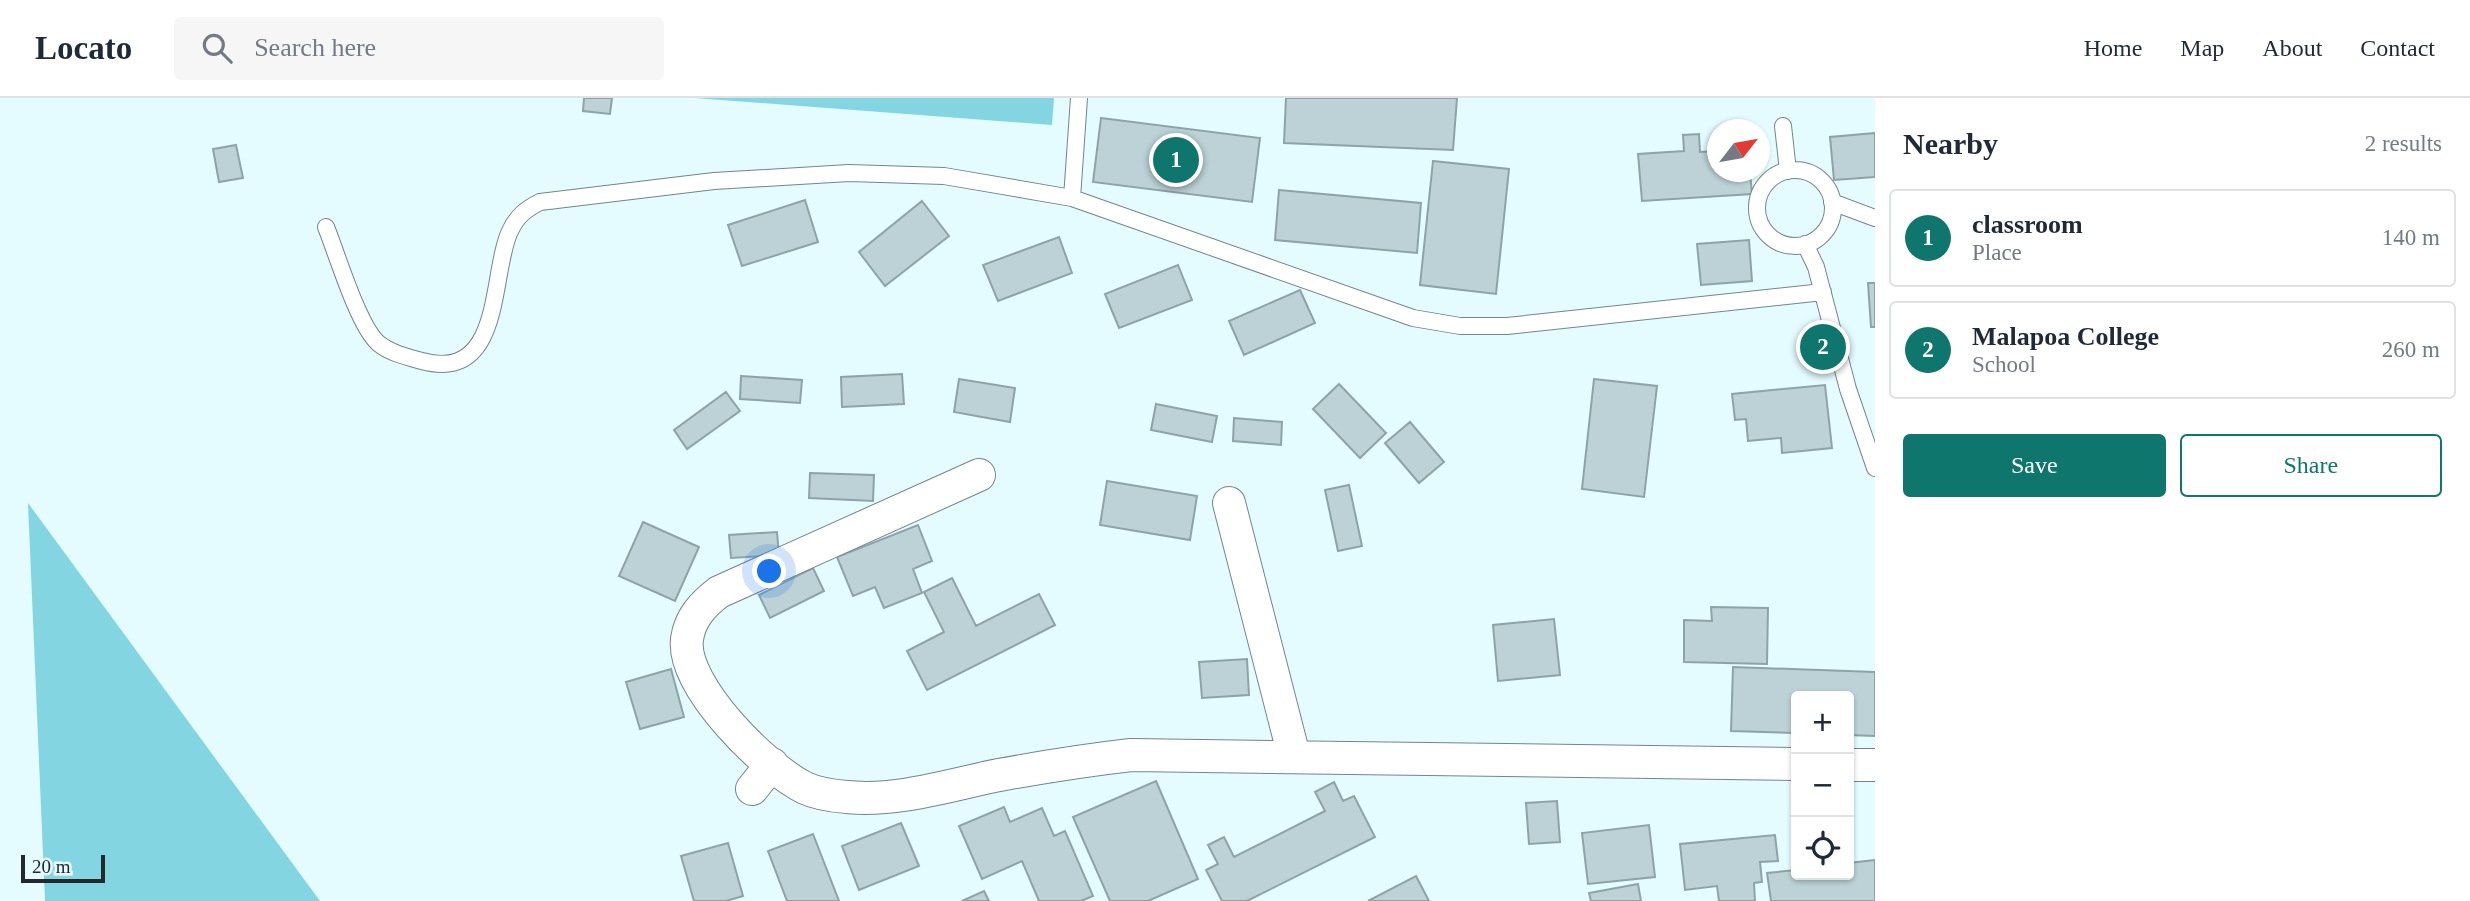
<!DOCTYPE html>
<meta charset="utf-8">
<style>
body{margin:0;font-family:Georgia,serif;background:#f6f6f7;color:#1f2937}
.controls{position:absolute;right:21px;bottom:21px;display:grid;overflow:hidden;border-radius:7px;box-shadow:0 2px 5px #0004}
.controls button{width:63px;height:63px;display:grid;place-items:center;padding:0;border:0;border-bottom:2px solid #e0e1e3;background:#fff;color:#1f2937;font:35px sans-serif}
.compass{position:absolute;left:1707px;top:21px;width:63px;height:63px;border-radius:50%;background:#fff;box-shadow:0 2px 5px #0004;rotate:59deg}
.scale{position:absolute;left:21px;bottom:18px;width:84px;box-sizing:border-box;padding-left:7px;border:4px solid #21292a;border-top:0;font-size:19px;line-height:24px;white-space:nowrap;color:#21292a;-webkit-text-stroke:5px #e4fbff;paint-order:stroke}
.you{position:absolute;left:770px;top:474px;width:24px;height:24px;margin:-18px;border:5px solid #fff;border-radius:50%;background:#1a73e8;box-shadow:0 0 0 10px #1a73e833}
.badge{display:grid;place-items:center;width:46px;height:46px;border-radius:50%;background:#0f766e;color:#fff;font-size:23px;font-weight:700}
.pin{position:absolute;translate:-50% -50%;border:4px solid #fff;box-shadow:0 2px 7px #0006}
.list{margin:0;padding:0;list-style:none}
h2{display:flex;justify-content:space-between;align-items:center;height:91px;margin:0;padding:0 28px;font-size:30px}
h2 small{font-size:23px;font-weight:400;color:#747a83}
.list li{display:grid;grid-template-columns:46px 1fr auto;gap:21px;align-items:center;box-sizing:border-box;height:98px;margin:0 14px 14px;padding:0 14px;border:2px solid #e0e1e3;border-radius:7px}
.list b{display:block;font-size:26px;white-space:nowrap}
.list p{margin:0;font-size:23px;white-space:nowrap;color:#747a83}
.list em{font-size:23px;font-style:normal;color:#747a83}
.actions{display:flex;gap:14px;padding:21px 28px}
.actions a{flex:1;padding:16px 0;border:2px solid #0f766e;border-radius:7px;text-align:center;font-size:24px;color:#0f766e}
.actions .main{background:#0f766e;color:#fff}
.icon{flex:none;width:38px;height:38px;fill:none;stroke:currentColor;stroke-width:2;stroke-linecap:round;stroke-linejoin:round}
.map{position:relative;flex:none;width:1875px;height:803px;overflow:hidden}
header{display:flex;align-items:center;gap:42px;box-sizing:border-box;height:98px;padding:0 35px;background:#fff;border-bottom:2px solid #e0e1e3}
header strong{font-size:33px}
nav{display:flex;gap:38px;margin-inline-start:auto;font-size:24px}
.search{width:490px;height:63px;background:#f6f6f7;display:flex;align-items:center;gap:18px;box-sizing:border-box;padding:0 24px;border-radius:7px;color:#747a83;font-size:26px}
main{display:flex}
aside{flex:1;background:#fff}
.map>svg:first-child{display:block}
</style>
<header>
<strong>Locato</strong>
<div class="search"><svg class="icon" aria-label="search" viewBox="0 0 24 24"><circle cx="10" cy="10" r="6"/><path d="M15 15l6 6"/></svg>Search here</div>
<nav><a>Home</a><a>Map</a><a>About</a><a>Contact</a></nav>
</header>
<main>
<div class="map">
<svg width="1875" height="803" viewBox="0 0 1875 803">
<rect width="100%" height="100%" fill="#e4fbff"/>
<!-- green -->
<path fill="#83d5e2" d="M695 0H1054L1052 27Z
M28 405 320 803H45Z"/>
<!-- building -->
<path fill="#bcd2d6" stroke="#8ea3a7" stroke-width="2" d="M584 0H612L610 16 583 13Z
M1286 0H1457L1453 52 1284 45Z
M1101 20 1260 40 1252 104 1093 84Z
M1875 35V79L1834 82 1830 39Z
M1699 36 1700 54 1717 53V74H1750L1752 96 1642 103 1638 56 1684 53 1683 37Z
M236 47 243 80 219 84 213 51Z
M1433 63 1509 71 1496 196 1420 187Z
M1279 92 1421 105 1417 155 1275 142Z
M805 102 818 144 742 168 728 127Z
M922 103 949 138 885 188 859 154Z
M1059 139 1072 175 998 203 983 167Z
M1749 142 1752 183 1701 187 1697 146Z
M1178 167 1192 202 1119 230 1105 196Z
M1868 185H1875V229H1871Z
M1300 192 1315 225 1244 257 1229 223Z
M902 276 904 306 842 309 841 279Z
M741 278 802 282 800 305 740 301Z
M959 281 1015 290 1010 324 954 314Z
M1594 281 1657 288 1644 399 1582 391Z
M1339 286 1386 335 1360 360 1313 311Z
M1825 287 1832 350 1782 355 1781 340 1748 343 1746 321 1735 322 1732 296Z
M726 294 740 313 687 351 674 332Z
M1156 306 1217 318 1212 344 1151 332Z
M1234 320 1282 324 1281 347 1233 343Z
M1410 324 1444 364 1419 385 1385 345Z
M810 375 874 377 873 403 809 400Z
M1107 383 1197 398 1190 442 1100 427Z
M1349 387 1362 448 1338 453 1325 392Z
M643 424 699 449 675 503 619 478Z
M918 427 932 463 913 471 922 495 884 510 875 489 853 498 837 459Z
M777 434 779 457 731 460 729 437Z
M813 470 824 493 770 520 759 497Z
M952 480 976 528 1039 496 1055 527 927 592 907 553 944 534 924 494Z
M1711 509 1768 510 1767 566 1684 564V522L1712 523Z
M1554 521 1560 577 1498 583 1493 527Z
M1247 561 1249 597 1202 600 1199 564Z
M1733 569 1875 574V638L1849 637V598H1796V635L1731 633Z
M671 571 684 619 640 631 626 584Z
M1156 683 1198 781 1148 803H1110L1073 719Z
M1334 684 1343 703 1354 698 1375 739 1247 803H1222L1206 772 1218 766 1208 747 1224 739 1234 759 1325 713 1315 694Z
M1557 703 1560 744 1529 746 1526 705Z
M1004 709 1010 724 1042 710 1054 738 1065 733 1093 798 1081 803H1039L1022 763 982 781 959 728Z
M901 725 919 768 859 792 842 748Z
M1649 727 1655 779 1588 786 1582 735Z
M813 736 839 803H787L768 753Z
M1775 737 1778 763 1760 764 1762 784 1754 785 1755 803H1719L1717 788 1685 792 1680 746Z
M728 745 743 798 726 803H694L681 758Z
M1875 762V803H1771L1767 775 1796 772V777H1849V765Z
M1416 778 1429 803H1368Z
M1638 786 1641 803H1591L1589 795Z
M984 793 989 803H962Z"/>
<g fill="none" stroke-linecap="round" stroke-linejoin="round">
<!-- service casing -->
<g stroke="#72868a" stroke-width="18">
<path id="service" d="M1783 28 1788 73
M1757 110a38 38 0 1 1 76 0a38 38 0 1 1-76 0Z
M1072 100 1079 0
M1832 104 1875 120
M326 129C337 156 358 227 378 245 390 255 407 259 422 263 504 285 490 175 510 133 517 118 526 111 540 104L714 83 849 75 944 78 1072 100 1413 220 1460 228H1507L1823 194
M1805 146 1816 169 1848 291 1875 370"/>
</g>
<!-- minor casing -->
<g stroke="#72868a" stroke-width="34">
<path id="minor" d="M979 377 719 494C703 506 690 520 687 541 681 588 766 671 805 690 818 696 833 698 847 699 898 704 949 687 999 677 1043 669 1087 662 1131 657L1796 666
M1229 405 1294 658
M1849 667H1875
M752 691 772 666"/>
</g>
<!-- service -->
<use href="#service" stroke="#fff" stroke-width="16"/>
<!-- minor -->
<use href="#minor" stroke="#fff" stroke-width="32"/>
</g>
</svg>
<div class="controls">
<button>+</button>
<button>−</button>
<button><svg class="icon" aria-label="locate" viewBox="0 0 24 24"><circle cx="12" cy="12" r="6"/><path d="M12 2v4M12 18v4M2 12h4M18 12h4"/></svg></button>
</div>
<svg class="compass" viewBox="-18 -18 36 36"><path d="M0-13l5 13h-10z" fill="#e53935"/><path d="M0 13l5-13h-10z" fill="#747a83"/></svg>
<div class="scale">20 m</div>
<div class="you"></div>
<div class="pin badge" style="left:1176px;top:62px">1</div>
<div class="pin badge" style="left:1823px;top:249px">2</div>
</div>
<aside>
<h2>Nearby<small>2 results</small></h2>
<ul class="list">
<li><span class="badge">1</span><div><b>classroom</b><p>Place</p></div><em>140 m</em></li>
<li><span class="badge">2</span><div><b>Malapoa College</b><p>School</p></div><em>260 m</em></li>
</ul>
<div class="actions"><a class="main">Save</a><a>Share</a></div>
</aside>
</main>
